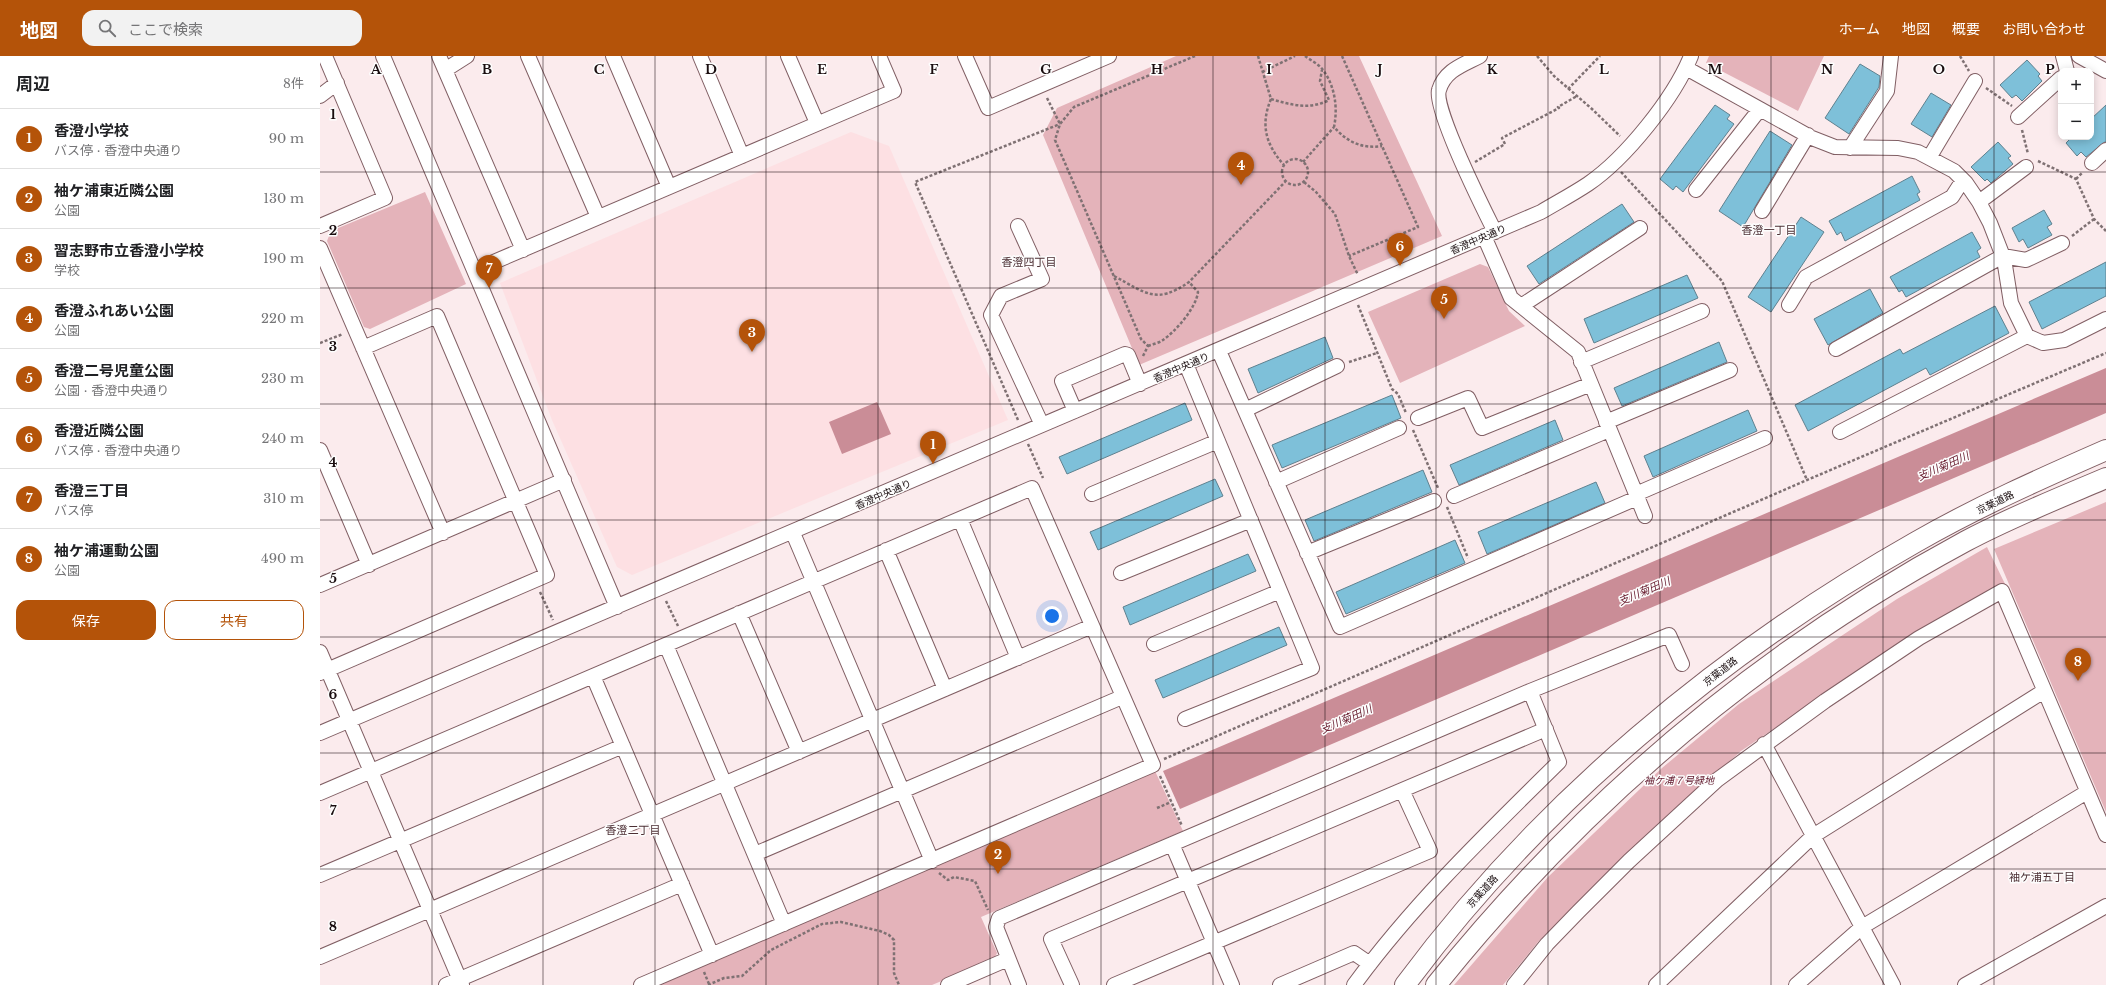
<!DOCTYPE html>
<html lang="ja">
<meta charset="utf-8">
<style>
body{margin:0;font-family:"Libre Baskerville","Noto Sans JP",serif;background:#f2f2f2;color:#202124}
.controls{position:absolute;right:12px;top:12px;display:grid;overflow:hidden;border-radius:8px;box-shadow:0 2px 10px #0003}
.controls button{width:36px;height:36px;display:grid;place-items:center;padding:0;border:0;border-bottom:1px solid #e0e0e0;background:#fff;color:#202124;font:20px sans-serif}
.you{position:absolute;left:732px;top:560px;width:14px;height:14px;margin:-10px;border:3px solid #fff;border-radius:50%;background:#1a73e8;box-shadow:0 0 0 6px #1a73e833}
.badge{display:grid;place-items:center;width:26px;height:26px;border-radius:50%;background:#b45309;color:#fff;font-size:13px;font-weight:700}
.pin{position:absolute;translate:-50% -33px;filter:drop-shadow(0 1px 2px #0008)}
.pin::after{content:'';position:absolute;top:21px;width:14px;height:12px;background:inherit;clip-path:polygon(0 0,100% 0,50% 100%)}
.list{margin:0;padding:0;list-style:none}
h2{display:flex;justify-content:space-between;align-items:center;height:52px;margin:0;padding:0 16px;font-size:17px}
h2 small{font-size:13px;font-weight:400;color:#757577}
.list li{display:grid;grid-template-columns:26px 1fr auto;gap:12px;align-items:center;box-sizing:border-box;height:60px;padding:0 16px;border-top:1px solid #e0e0e0}
.list b{display:block;font-size:15px;white-space:nowrap}
.list p{margin:0;font-size:13px;white-space:nowrap;color:#757577}
.list em{font-size:13px;font-style:normal;color:#757577}
.actions{display:flex;gap:8px;padding:12px 16px}
.actions a{flex:1;padding:9px 0;border:1px solid #b45309;border-radius:12px;text-align:center;font-size:14px;color:#b45309}
.actions .main{background:#b45309;color:#fff}
.icon{flex:none;width:22px;height:22px;fill:none;stroke:currentColor;stroke-width:2;stroke-linecap:round;stroke-linejoin:round}
.map{position:relative;flex:none;width:1786px;height:929px;overflow:hidden}
header{display:flex;align-items:center;gap:24px;box-sizing:border-box;height:56px;padding:0 20px;background:#b45309;color:#fff}
header strong{font-size:19px}
nav{display:flex;gap:22px;margin-inline-start:auto;font-size:14px}
.search{width:280px;height:36px;background:#f2f2f2;display:flex;align-items:center;gap:10px;box-sizing:border-box;padding:0 14px;border-radius:12px;color:#757577;font-size:15px}
main{display:flex}
aside{flex:1;background:#fff}
.map>svg:first-child{display:block}
</style>
<header>
<strong>地図</strong>
<div class="search"><svg class="icon" aria-label="search" viewBox="0 0 24 24"><circle cx="10" cy="10" r="6"/><path d="M15 15l6 6"/></svg>ここで検索</div>
<nav><a>ホーム</a><a>地図</a><a>概要</a><a>お問い合わせ</a></nav>
</header>
<main>
<aside>
<h2>周辺<small>8件</small></h2>
<ul class="list">
<li><span class="badge">1</span><div><b>香澄小学校</b><p>バス停 · 香澄中央通り</p></div><em>90 m</em></li>
<li><span class="badge">2</span><div><b>袖ケ浦東近隣公園</b><p>公園</p></div><em>130 m</em></li>
<li><span class="badge">3</span><div><b>習志野市立香澄小学校</b><p>学校</p></div><em>190 m</em></li>
<li><span class="badge">4</span><div><b>香澄ふれあい公園</b><p>公園</p></div><em>220 m</em></li>
<li><span class="badge">5</span><div><b>香澄二号児童公園</b><p>公園 · 香澄中央通り</p></div><em>230 m</em></li>
<li><span class="badge">6</span><div><b>香澄近隣公園</b><p>バス停 · 香澄中央通り</p></div><em>240 m</em></li>
<li><span class="badge">7</span><div><b>香澄三丁目</b><p>バス停</p></div><em>310 m</em></li>
<li><span class="badge">8</span><div><b>袖ケ浦運動公園</b><p>公園</p></div><em>490 m</em></li>
</ul>
<div class="actions"><a class="main">保存</a><a>共有</a></div>
</aside>
<div class="map">
<svg width="1786" height="929" viewBox="0 0 1786 929">
<rect width="100%" height="100%" fill="#fbebed"/>
<!-- built -->
<path fill="#fde0e3" d="M531 76 569 90 688 364 312 519 297 511 232 364 180 227Z"/>
<!-- green -->
<path fill="#e4b3ba" d="M856 0H1039L1122 180 819 309 723 79 737 52Z
M1389 0H1504L1478 55 1386 7Z
M105 136 146 228 50 273 44 271 7 185 11 175Z
M1160 208 1168 211 1189 255 1205 270 1080 327 1048 256Z
M1786 446V756L1674 493Z
M1667 491 1685 528 1621 562 1512 633 1421 695 1298 806 1218 886 1183 929H1134L1228 821 1342 712 1419 648 1577 543Z
M835 715 863 775 661 861 677 897 674 903 612 929H334Z"/>
<!-- water -->
<path fill="#ca8d97" d="M1786 312V357L860 753 843 715Z
M557 346 571 378 522 398 509 366Z"/>
<!-- building -->
<path fill="#7ec0d9" stroke="#5f818f" d="M1707 4 1720 18 1718 20 1722 25 1702 45 1696 39 1692 42 1680 29Z
M1540 8 1560 20 1559 31 1529 78 1505 62Z
M1611 37 1631 49 1612 81 1591 68Z
M1395 49 1410 59 1407 63 1414 68 1363 136 1356 130 1353 134 1340 123Z
M1786 49V85L1766 101 1761 96 1757 100 1746 87 1752 81H1771V63Z
M1450 75 1472 89 1423 171 1399 155Z
M1678 86 1691 100 1688 102 1693 108 1671 127 1667 123 1665 125 1651 111Z
M1592 120 1600 136 1597 138 1600 144 1525 185 1521 176 1517 179 1509 165Z
M1302 148 1314 166 1219 228 1207 210Z
M1724 154 1732 168 1727 171 1732 179 1708 192 1703 183 1699 186 1692 172Z
M1481 161 1504 176 1451 256 1428 241Z
M1652 176 1661 192 1657 195 1660 201 1586 241 1582 234 1579 236 1570 221Z
M1786 206V240L1722 273 1709 246Z
M1367 219 1378 242 1274 287 1264 263Z
M1550 233 1563 257 1508 289 1494 263Z
M1675 250 1689 277 1610 319 1606 312 1488 375 1475 349 1580 293 1583 298Z
M1005 281 1013 302 938 337 928 313Z
M1399 286 1407 306 1302 350 1294 332Z
M1072 339 1081 362 962 412 952 389Z
M865 347 872 364 747 418 739 401Z
M1428 354 1437 375 1333 421 1324 400Z
M1235 364 1243 384 1139 429 1130 409Z
M1103 414 1112 436 994 485 985 464Z
M895 423 903 440 778 494 770 476Z
M1276 426 1285 447 1167 498 1158 476Z
M1135 484 1145 507 1026 558 1016 536Z
M928 498 936 515 810 569 803 551Z
M959 571 967 589 843 642 835 624Z"/>
<g fill="none" stroke-linecap="round" stroke-linejoin="round">
<!-- minor casing -->
<g stroke="#815f64" stroke-width="16">
<path id="minor" d="M63 0 297 551
M119 0 203 194
M208 0 278 161
M293 0 349 131
M380 0 422 100
M468 0 497 67
M645 0 668 52 789 0
M1160 0C1143 9 1125 14 1119 34 1113 52 1164 154 1175 176
M1743 0 1747 15
M1759 0 1786 15
M1366 12 1492 82 1515 91 1578 92 1598 96 1634 115 1646 127 1659 146 1670 167 1684 203 1691 247 1707 280 1723 287 1744 284 1786 263
M125 14 147 0
M0 40 17 27
M1698 61 1741 22
M1530 92 1567 35 1571 0
M1609 102 1655 25
M1772 107 1786 94
M1376 134 1440 53
M1659 146 1706 111
M1442 155 1488 79
M0 170 65 142 5 0
M698 170 722 223 681 240 671 259 722 369
M1164 180 1191 242 1258 296 1325 460
M0 192 123 477
M155 214 574 35 559 0
M1469 249 1486 221 1632 141 1643 124
M1201 250 1320 172
M1516 293 1683 200 1706 204 1742 187
M899 295 1020 571 1317 442
M1261 306 1382 255
M925 354 1017 310
M755 355 742 325 805 298 808 299 820 328
M1098 362 1148 342 1162 372 1271 328
M1286 366 1410 314
M1520 376 1707 280
M0 394 49 509
M956 426 1079 372
M772 438 898 385
M1316 438 1445 382
M1134 440 1289 374
M640 463 698 602
M473 477 612 805
M566 494 625 633
M987 497 1114 445
M801 517 931 464
M0 529 244 424
M419 557 479 696
M834 588 960 535
M346 589 464 868
M0 596 142 929
M0 617 227 519 117 260 43 292
M273 620 392 899
M865 663 992 612 866 308
M0 677 1221 156C1236 147 1253 138 1268 128 1306 102 1354 42 1371 0
M1444 688 1573 929
M0 737 712 432 833 709 321 929
M852 788 912 929
M435 798 802 641
M0 819 303 690
M0 901 772 570
M126 929 362 828
M628 929 688 903
M699 929 676 871 679 862 1210 635 1349 579 1362 608
M752 929 731 883 1226 673
M794 929 1110 795 1082 734
M960 929 1034 897 1050 908
M1034 929C1094 847 1167 777 1239 706L1210 635
M1194 929 1227 888 1258 856 1309 805 1397 724 1505 645 1599 582 1682 535 1786 779
M1336 929 1493 780 1724 635
M1476 929 1542 871 1767 736
M1645 929 1786 850"/>
</g>
<!-- highway casing -->
<g stroke="#815f64" stroke-width="22">
<path id="highway" d="M1085 929C1220 747 1400 597 1596 486 1657 451 1722 422 1786 394
M1116 929C1264 745 1438 597 1646 485 1691 461 1739 442 1786 422"/>
</g>
<!-- path -->
<path stroke="#7f7173" stroke-width="2.5" stroke-dasharray="3 2" stroke-linecap="butt" d="M938 0 951 43C940 69 946 89 964 109
M985 0C990 4 999 8 1003 14 1015 30 1018 52 1014 71 1027 86 1042 93 1062 90
M1022 0 1098 171 1029 200
M1217 0 1234 20 1272 53 1300 80
M1640 0 1649 15
M942 16 975 0
M1666 32 1692 50
M1248 33 1280 0
M727 42 740 68
M951 43C971 49 990 54 1009 44L1000 25 1002 14
M1702 74 1708 98
M962 116a13 13 0 1 1 26 0a13 13 0 1 1-26 0Z
M1718 105 1756 123 1774 163 1786 175
M983 106 1014 71
M1155 106 1185 88 1182 82 1239 52 1238 51 1257 40
M1301 116 1402 225 1487 424
M1756 123 1763 116
M984 126 996 136 1015 158 1029 200 1038 219
M1752 180 1774 163
M794 220C826 237 836 249 869 226L965 126
M1038 249 1072 333 1078 338 1086 357
M0 287 23 278
M828 290C833 288 839 287 843 284 856 275 876 252 878 236L869 226
M823 300 828 290 821 283 735 84 740 68 754 51 875 0
M1029 306 1057 297
M698 364 595 126 740 68
M1093 374 1118 432
M708 388 723 422
M1127 451 1148 502
M220 536 233 564
M346 545 358 570
M844 703 1487 424 1786 297
M840 720 862 770
M837 752 851 746
M619 817 628 824 634 821 655 825 668 854
M384 916 389 928
M388 929 404 922 422 920 451 894 502 868 521 866 560 875 569 879 574 884V917L579 929"/>
<!-- minor -->
<use href="#minor" stroke="#fff" stroke-width="14"/>
<!-- highway -->
<use href="#highway" stroke="#fff" stroke-width="20"/>
</g>
<!-- grid -->
<path fill="none" stroke="#190d0f" stroke-width="1" stroke-opacity="0.55" d="M112 0V929M223 0V929M335 0V929M446 0V929M558 0V929M670 0V929M781 0V929M893 0V929M1005 0V929M1116 0V929M1228 0V929M1340 0V929M1451 0V929M1563 0V929M1674 0V929M0 116H1786M0 232H1786M0 348H1786M0 464H1786M0 581H1786M0 697H1786M0 813H1786"/>
<g text-anchor="middle" stroke-width="3" stroke-linejoin="round" paint-order="stroke">
<!-- street labels -->
<g font-size="10" fill="#190d0f" stroke="#fdfdfd">
<text transform="translate(1158 183) rotate(-23)" y="4">香澄中央通り</text>
<text transform="translate(861 311) rotate(-23)" y="4">香澄中央通り</text>
<text transform="translate(563 438) rotate(-23)" y="4">香澄中央通り</text>
<text transform="translate(1675 446) rotate(-26)" y="4">京葉道路</text>
<text transform="translate(1400 615) rotate(-38)" y="4">京葉道路</text>
<text transform="translate(1162 835) rotate(-48)" y="4">京葉道路</text>
</g>
<!-- park labels -->
<g font-size="10" font-style="italic" fill="#60172b" stroke="#fdfdfd">
<text x="1359" y="728">袖ケ浦７号緑地</text>
</g>
<!-- neighbourhood labels -->
<g font-size="11" fill="#4c2f34" stroke="#fdfdfd">
<text x="1449" y="178">香澄一丁目</text>
<text x="709" y="210">香澄四丁目</text>
<text x="313" y="778">香澄二丁目</text>
<text x="1722" y="825">袖ケ浦五丁目</text>
</g>
<!-- water labels -->
<g font-size="11" font-style="italic" fill="#6c2234" stroke="#fdfdfd">
<text transform="translate(1623 410) rotate(-24)" y="4">支川菊田川</text>
<text transform="translate(1324 535) rotate(-23)" y="4">支川菊田川</text>
<text transform="translate(1026 663) rotate(-24)" y="4">支川菊田川</text>
</g>
</g>
<g font-size="13" text-anchor="middle" font-weight="bold" fill="#190d0f" stroke="#fdfdfd" stroke-width="3" stroke-linejoin="round" paint-order="stroke">
<text x="56" y="18">A</text>
<text x="167" y="18">B</text>
<text x="279" y="18">C</text>
<text x="391" y="18">D</text>
<text x="502" y="18">E</text>
<text x="614" y="18">F</text>
<text x="726" y="18">G</text>
<text x="837" y="18">H</text>
<text x="949" y="18">I</text>
<text x="1060" y="18">J</text>
<text x="1172" y="18">K</text>
<text x="1284" y="18">L</text>
<text x="1395" y="18">M</text>
<text x="1507" y="18">N</text>
<text x="1619" y="18">O</text>
<text x="1730" y="18">P</text>
<text x="13" y="63">1</text>
<text x="13" y="179">2</text>
<text x="13" y="295">3</text>
<text x="13" y="411">4</text>
<text x="13" y="527">5</text>
<text x="13" y="643">6</text>
<text x="13" y="759">7</text>
<text x="13" y="875">8</text>
</g>
</svg>
<div class="controls">
<button>+</button>
<button>−</button>
</div>
<div class="you"></div>
<div class="pin badge" style="left:613px;top:408px">1</div>
<div class="pin badge" style="left:678px;top:818px">2</div>
<div class="pin badge" style="left:432px;top:296px">3</div>
<div class="pin badge" style="left:921px;top:129px">4</div>
<div class="pin badge" style="left:1124px;top:263px">5</div>
<div class="pin badge" style="left:1080px;top:210px">6</div>
<div class="pin badge" style="left:169px;top:232px">7</div>
<div class="pin badge" style="left:1758px;top:625px">8</div>
</div>
</main>
